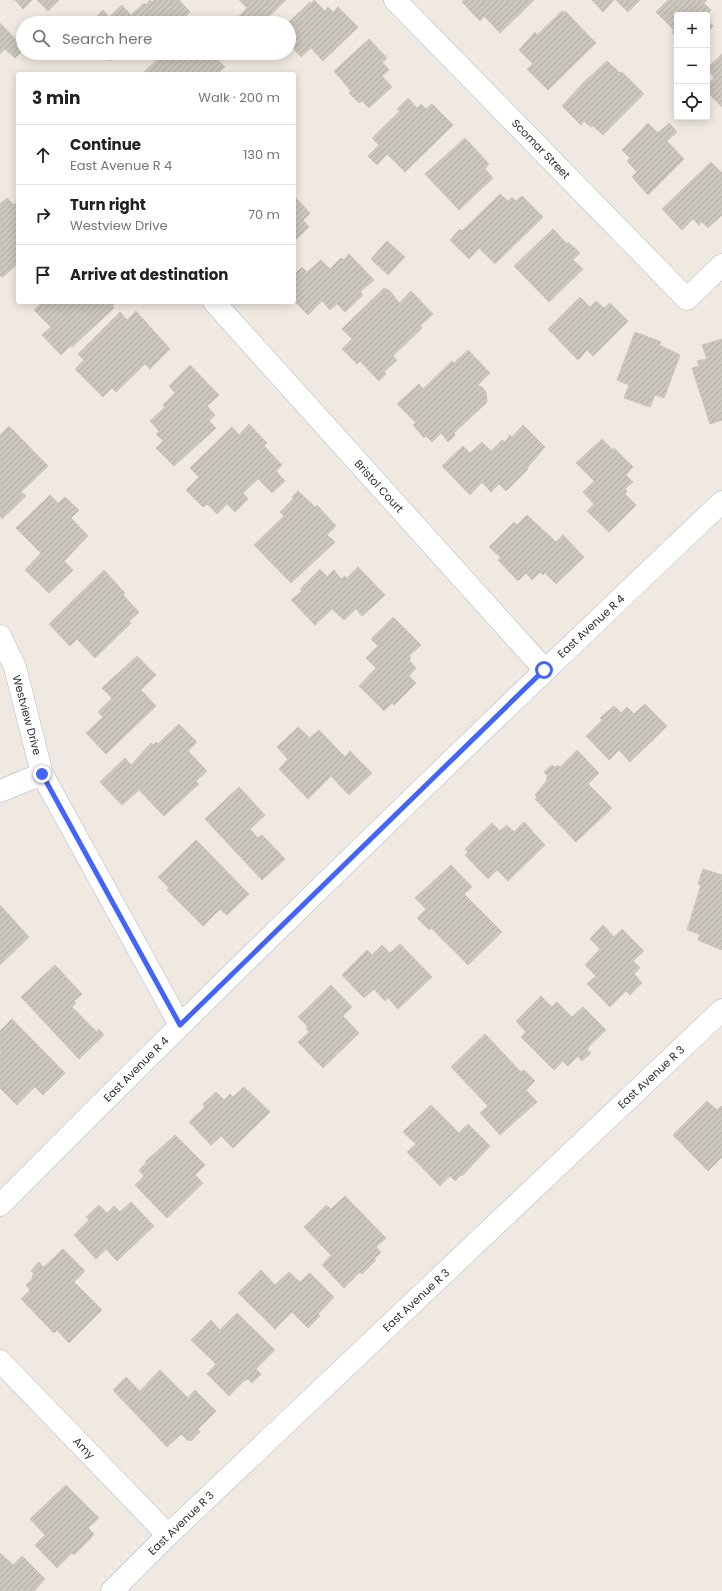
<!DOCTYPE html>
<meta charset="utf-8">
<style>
body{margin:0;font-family:Poppins,sans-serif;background:#f6f6f6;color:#202124}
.controls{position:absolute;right:12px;top:12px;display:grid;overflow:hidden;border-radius:4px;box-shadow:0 2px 10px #0003}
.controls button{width:36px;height:36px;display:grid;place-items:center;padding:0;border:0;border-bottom:1px solid #e0e0e0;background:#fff;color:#202124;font:20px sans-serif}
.stop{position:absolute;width:12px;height:12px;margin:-9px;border:3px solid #4264fb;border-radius:50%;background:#fff}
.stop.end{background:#4264fb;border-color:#fff;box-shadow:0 1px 4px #0008}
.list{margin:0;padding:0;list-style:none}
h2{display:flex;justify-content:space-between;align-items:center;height:52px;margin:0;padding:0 16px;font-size:17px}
h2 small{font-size:13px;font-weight:400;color:#757577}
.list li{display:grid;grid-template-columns:26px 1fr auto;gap:12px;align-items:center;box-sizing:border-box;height:60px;padding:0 16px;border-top:1px solid #e0e0e0}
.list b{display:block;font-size:15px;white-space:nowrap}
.list p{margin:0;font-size:13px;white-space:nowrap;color:#757577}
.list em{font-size:13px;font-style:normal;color:#757577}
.icon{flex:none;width:22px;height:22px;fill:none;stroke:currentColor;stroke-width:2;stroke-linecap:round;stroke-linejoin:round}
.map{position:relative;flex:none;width:722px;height:1591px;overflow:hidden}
.search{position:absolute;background:#fff;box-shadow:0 2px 10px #0003;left:16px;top:16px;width:280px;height:44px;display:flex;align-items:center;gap:10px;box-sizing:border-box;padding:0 14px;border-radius:22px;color:#757577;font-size:15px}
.panel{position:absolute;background:#fff;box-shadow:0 2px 10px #0003;left:16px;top:72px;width:280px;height:232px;border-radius:4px}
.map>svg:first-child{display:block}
</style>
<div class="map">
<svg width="722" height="1591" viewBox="0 0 722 1591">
<defs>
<pattern id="building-hatch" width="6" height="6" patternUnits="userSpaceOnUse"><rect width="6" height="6" fill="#cbc7bf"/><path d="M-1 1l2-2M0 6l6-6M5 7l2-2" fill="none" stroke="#afaba4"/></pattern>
</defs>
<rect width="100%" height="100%" fill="#efe9e1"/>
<!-- building -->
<path fill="url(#building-hatch)" stroke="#cbc5ba" d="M15 0H32L23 9Z
M37 0H59L48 11Z
M150 0 152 2 154 0H179L190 12 179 23H91L103 10 109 17 122 5 131 15 144 3 146 5Z
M239 0H286L262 23H244L238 17 247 8Z
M314 0 325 11 328 7 333 12 338 7 358 27 323 61 311 48 301 57 289 44V35L293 31 288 23 310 2 311 4Z
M464 0H534L500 33 484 16 480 21 462 2Z
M592 0H614L603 12Z
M616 0H640L628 12Z
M668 0H707L704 3 711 10 706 15H677V38L672 32 674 30 656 12Z
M562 11 563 13 565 11 596 43 548 90 527 69 533 64 519 50 535 32 537 35Z
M707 20 713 26 707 33Z
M0 23 23 47V50L15 58 5 49 0 54Z
M369 39 387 58 382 62 389 70 382 76 392 87 369 108 362 101 359 103 349 93 351 91 334 71Z
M103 53H118L110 61Z
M164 53H211L225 67 218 74H142Z
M722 54V107L707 92V85L714 78 707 68Z
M607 61 620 73 622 72 644 94 603 135 593 126 591 127 584 121 581 125 562 106 583 83Z
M408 98 417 108 421 104 426 109 432 104 453 125 405 172 387 154 377 165 368 156 379 145 372 138 400 111 397 109Z
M648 123 658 133 669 123 677 132 667 141 684 159 648 195 632 177 637 172 627 161 630 158 622 150Z
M465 138 489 164 485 169 493 178 459 210 425 174Z
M711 162 722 173V215L708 228 702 222 699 225 693 219 682 230 662 209Z
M500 194 508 201 512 197 516 201 522 196 543 217 495 264 479 248 469 259 450 240 460 229 462 231Z
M294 196 310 213 303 220 309 227 294 241Z
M7 198 14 205 18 201V263L3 277 0 276V204Z
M553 229 567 244 568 242 580 253 573 260 583 269 549 302 514 266Z
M387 241 405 257 388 275 371 259Z
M349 254 374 280 360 292 363 295 345 312 337 304 330 310 322 301 308 315 294 301V275L302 267 307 272 321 260 330 269 341 258 344 260Z
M384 288 390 291 399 303 411 291 433 314 420 326 422 328 393 356 397 360 384 372 386 374 379 381 360 361 357 364 342 349 352 339 342 329Z
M580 297 590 307 596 301 604 308 610 303 628 321 593 356 587 350 578 360 548 329Z
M43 302H117L112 306 114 308 72 347 70 346 61 355 42 335 51 327 34 310Z
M136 311 170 349 150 369 145 364 116 392 112 388 103 397 75 369 84 360 78 354 120 312 127 320Z
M635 332 661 342 659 345 680 355 664 398 655 395 650 407 624 398 629 385 617 380Z
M722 339V420L710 424 692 368 699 366 697 361 707 359 702 345Z
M468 350 490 373 477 386H481L486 392 487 402 454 433 455 435 448 442 441 433 432 442 426 436 424 438 413 425 416 423 397 404 419 384 423 389 452 361 454 363Z
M190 365 219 395 207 406 215 415 209 421 216 428 174 466 156 448 163 441 156 434 159 431 150 421 165 407 163 405 175 393 169 386Z
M249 424 267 443 264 446 282 465 276 471 285 481 272 493 258 479 243 493 248 499 235 512 227 504 217 514 207 504 203 507 186 490 199 477 190 468 232 427 239 435Z
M523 425 545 447 527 468 528 469 506 491 499 484 491 492 482 482 470 495 442 466 463 446 470 453 482 442 491 451 502 440 505 442 510 435 512 437Z
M9 426 48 466 21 492 26 496 2 519 0 516V435Z
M602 439 613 450 614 448 633 467 626 475 633 482 625 489 627 491 625 494 636 505 609 532 587 511 594 504 583 492 594 481 576 463Z
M298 491 315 507 317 505 336 526 327 535 335 542 291 583 254 545 284 516 280 512 293 499 292 497Z
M50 495 58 503 65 497 79 510 71 518 88 536 64 561 73 570 49 593 25 570 41 553 16 528Z
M527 515 556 542 563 535 584 557 556 584 545 573 543 575 540 572 532 580 526 573 518 581 498 560 501 558 489 547 514 522 517 525Z
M358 567 385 595 362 616 356 609 344 620 332 609 315 625 291 600 302 591 300 589 320 569 327 577 334 570 341 579 345 576 347 578Z
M104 570 125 593 123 595 139 612 129 621 131 623 95 658 77 639 70 646 49 624Z
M393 617 421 645 409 656 411 658 409 660 416 668 409 676 416 683 394 705 392 703 384 711 359 686 376 668 366 658 378 646 371 639Z
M137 656 156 675 141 690 156 706 106 754 86 733 103 717 98 712 112 698 102 688Z
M645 704 667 726 630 762 619 750 609 760 586 736 602 720 600 718 614 706 621 713 627 707 634 714Z
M179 724 197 742 188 751 207 771 196 781 199 784 164 816 139 790 122 805 100 782 125 758 131 765 151 743 153 745 156 742 158 744Z
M298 727 310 738 319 730 345 757 350 751 372 773 349 795 331 776 308 799 279 769 288 759 277 747Z
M577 750 599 773 588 784 612 808 576 842 535 799 537 797 535 795 547 780 546 779 548 776 544 772 552 765 555 767 558 765 560 767Z
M239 787 265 815 250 829 258 838 262 835 285 859 262 880 205 819Z
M524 822 545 845 508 881 497 870 488 879 465 855 468 852 465 849 492 823 500 831 507 825 514 832Z
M196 840 249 894 227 915 220 909 203 926 167 890 169 888 158 877Z
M451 865 472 887 464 894 502 932 468 965 431 928 429 930 417 918 426 909 415 898Z
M703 869 722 875V950L698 940 700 934 687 930 701 885 698 884Z
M0 905 29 937 0 965Z
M603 925 614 937 622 929 644 951 633 961 640 968 634 974 642 983 630 995 626 991 610 1007 587 984 596 976 585 965 600 949 590 939Z
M400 944 432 977 398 1009 388 998 385 1001 374 989 364 998 342 975 367 950 372 955 382 945 390 953Z
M55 965 82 994 74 1001 76 1003 72 1007 97 1032 99 1029 104 1035 79 1059 21 997Z
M331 985 352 1007 343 1016 359 1033 323 1068 298 1042 309 1032 306 1028 308 1027 298 1017Z
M541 996 552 1007 557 1002 572 1017 583 1007 606 1030 589 1046 587 1050 591 1053 582 1061 578 1056 568 1066 563 1061 554 1070 521 1037 526 1032 516 1021Z
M12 1019 65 1073 43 1095 35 1087 17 1105 0 1088V1054L2 1052 0 1051V1031Z
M485 1034 521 1072 524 1070 535 1081 526 1090 537 1102 500 1135 480 1113 488 1106 451 1067Z
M244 1087 270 1112 233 1148 221 1136 211 1145 189 1122 205 1107 203 1104 216 1092 224 1100 230 1094 233 1097Z
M707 1101 717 1110 721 1106 722 1107V1157L708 1171 673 1135Z
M431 1105 459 1133 468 1124 490 1146 462 1176 461 1175 455 1181 450 1176 440 1186 407 1152 416 1144 403 1132Z
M175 1135 205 1165 195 1175 203 1183 167 1218 135 1185 144 1176 139 1170 146 1163 145 1162Z
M345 1196 386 1238 376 1247 381 1252 374 1259 376 1260 362 1274 360 1272 344 1288 322 1265 331 1255 304 1227 326 1205 331 1209Z
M131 1202 154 1226 117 1261 106 1249 96 1259 74 1235 89 1220 86 1217 99 1205 107 1213 114 1206 120 1212Z
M63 1249 85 1271 74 1282 102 1310 69 1343 57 1330 54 1333 21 1299 30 1290 26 1285 33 1278 32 1276 34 1274 31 1271 39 1262 43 1267 46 1265Z
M261 1270 275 1285 289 1272 300 1282 310 1273 334 1297 318 1314 320 1316 308 1328 292 1312 275 1329 238 1293Z
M237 1313 275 1350 256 1369 261 1374 252 1383 248 1379 244 1381 229 1396 207 1374 216 1364 191 1340 211 1320 220 1330Z
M160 1370 188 1398 195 1390 216 1411 198 1429 200 1432 191 1441 189 1439 188 1441 181 1434 167 1447 113 1390 126 1377 140 1391Z
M66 1485 99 1518 88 1528 94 1534 90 1539 74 1555 72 1553 57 1568 35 1545 45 1535 30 1519Z
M0 1553 13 1565 22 1556 45 1579 34 1591H0Z"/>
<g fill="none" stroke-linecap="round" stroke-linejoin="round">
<!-- street casing -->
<g stroke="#b4b7c1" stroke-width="23">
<path id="street" d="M395 0 687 299 722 265
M214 302 545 670
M0 636 15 667 42 774 180 1025
M0 791 42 774
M0 1205C237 967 478 733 722 502
M0 1361 168 1535
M112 1591 168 1535 722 1010"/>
</g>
<!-- street -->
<use href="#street" stroke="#fff" stroke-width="22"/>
</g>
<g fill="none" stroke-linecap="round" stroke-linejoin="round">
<!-- route -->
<path stroke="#4264fb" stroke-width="5" d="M42 774 180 1025 544 670"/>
</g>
<g text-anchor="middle" stroke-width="3" stroke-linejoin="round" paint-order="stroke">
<!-- street labels -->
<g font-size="11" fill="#2e2e2e" stroke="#fff">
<text transform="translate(541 149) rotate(46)" y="4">Scomar Street</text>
<text transform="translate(379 486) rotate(48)" y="4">Bristol Court</text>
<text transform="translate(591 626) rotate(-43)" y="4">East Avenue R 4</text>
<text transform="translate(27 715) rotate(75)" y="4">Westview Drive</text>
<text transform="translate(136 1069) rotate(-45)" y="4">East Avenue R 4</text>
<text transform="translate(651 1077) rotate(-43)" y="4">East Avenue R 3</text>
<text transform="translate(416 1300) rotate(-43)" y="4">East Avenue R 3</text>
<text transform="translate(84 1448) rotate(46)" y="4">Amy</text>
<text transform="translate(181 1523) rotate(-44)" y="4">East Avenue R 3</text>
</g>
</g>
</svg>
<div class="controls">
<button>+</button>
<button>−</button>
<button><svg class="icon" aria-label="locate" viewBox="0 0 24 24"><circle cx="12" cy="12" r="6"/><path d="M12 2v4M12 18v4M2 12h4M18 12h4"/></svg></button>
</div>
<div class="stop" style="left:544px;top:670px"></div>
<div class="stop end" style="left:42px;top:774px"></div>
<div class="search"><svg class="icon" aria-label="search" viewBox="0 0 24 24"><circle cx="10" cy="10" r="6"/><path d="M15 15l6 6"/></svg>Search here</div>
<section class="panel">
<h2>3 min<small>Walk · 200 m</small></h2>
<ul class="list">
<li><svg class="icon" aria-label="ahead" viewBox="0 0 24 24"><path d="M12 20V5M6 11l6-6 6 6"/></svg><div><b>Continue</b><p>East Avenue R 4</p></div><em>130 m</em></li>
<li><svg class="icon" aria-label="right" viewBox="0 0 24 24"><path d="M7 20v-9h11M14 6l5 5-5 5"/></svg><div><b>Turn right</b><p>Westview Drive</p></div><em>70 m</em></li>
<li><svg class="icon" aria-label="arrive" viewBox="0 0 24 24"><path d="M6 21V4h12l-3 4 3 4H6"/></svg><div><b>Arrive at destination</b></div></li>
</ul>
</section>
</div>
